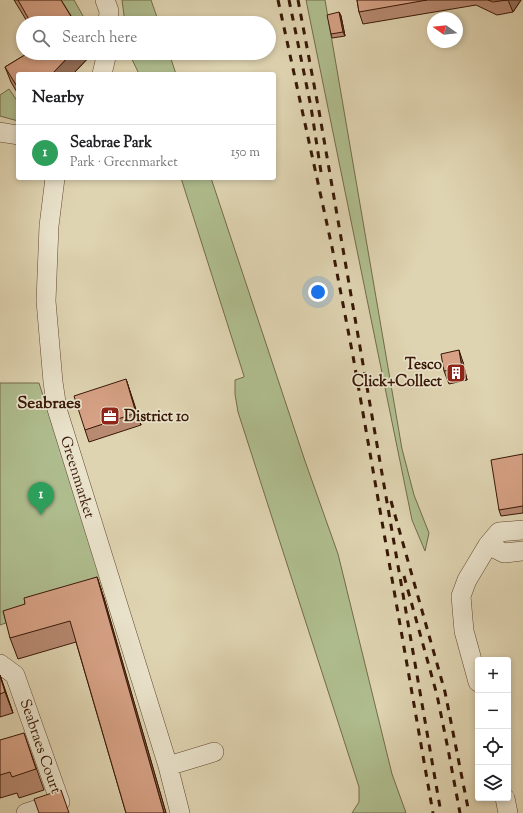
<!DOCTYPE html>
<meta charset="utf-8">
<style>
body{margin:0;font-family:"Sorts Mill Goudy",serif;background:#f2f2f2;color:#202124}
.controls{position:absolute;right:12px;bottom:12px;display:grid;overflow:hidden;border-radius:4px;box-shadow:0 2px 6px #0003}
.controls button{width:36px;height:36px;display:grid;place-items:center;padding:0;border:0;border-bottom:1px solid #e0e0e0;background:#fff;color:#202124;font:20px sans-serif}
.compass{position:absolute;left:427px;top:12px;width:36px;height:36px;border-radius:50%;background:#fff;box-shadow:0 2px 6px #0003;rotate:285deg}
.you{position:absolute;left:318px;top:292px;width:14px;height:14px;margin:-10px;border:3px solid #fff;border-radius:50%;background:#1a73e8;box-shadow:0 0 0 6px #1a73e833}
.badge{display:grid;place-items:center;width:26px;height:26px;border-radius:50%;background:#8f2418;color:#fff;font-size:13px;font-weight:700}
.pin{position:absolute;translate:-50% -33px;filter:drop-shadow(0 1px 2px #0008)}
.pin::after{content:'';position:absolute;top:21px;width:14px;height:12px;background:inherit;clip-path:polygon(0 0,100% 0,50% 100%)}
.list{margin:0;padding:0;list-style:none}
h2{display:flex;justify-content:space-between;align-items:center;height:52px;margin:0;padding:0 16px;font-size:17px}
h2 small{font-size:13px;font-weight:400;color:#757577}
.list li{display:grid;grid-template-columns:26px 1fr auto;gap:12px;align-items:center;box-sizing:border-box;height:56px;padding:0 16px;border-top:1px solid #e0e0e0}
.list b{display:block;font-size:15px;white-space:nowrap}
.list p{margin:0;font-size:13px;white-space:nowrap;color:#757577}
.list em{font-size:13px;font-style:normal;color:#757577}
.icon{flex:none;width:22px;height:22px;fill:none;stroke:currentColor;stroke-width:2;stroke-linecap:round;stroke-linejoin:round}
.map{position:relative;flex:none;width:523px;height:813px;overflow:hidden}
.search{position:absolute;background:#fff;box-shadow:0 2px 6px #0003;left:16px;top:16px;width:260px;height:44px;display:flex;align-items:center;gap:10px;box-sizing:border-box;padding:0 14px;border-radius:22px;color:#757577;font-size:15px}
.panel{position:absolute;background:#fff;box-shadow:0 2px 6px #0003;left:16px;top:72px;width:260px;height:108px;border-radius:4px}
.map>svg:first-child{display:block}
</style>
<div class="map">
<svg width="523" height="813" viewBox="0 0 523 813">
<rect width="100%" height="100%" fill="#dfd4b1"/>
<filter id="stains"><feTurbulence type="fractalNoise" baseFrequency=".005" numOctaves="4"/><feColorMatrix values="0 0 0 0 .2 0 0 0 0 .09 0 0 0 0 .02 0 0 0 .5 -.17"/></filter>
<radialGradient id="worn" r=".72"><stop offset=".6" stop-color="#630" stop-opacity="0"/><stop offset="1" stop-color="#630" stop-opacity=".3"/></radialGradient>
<!-- green -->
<path fill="#afbd8e" stroke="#746a4a" d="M61 0H74L87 23H76Z
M122 0H151L159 23H125Z
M306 0H325L402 449 414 495 429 533 425 551 412 520Z
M129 53H169L176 74H139Z
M9 89 18 102V121L0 116V95Z
M181 178H211L305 461 338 554 392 774 406 813H352L359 802V787L238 412 235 394V380L244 377V376Z
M0 383H39L105 588 0 625Z"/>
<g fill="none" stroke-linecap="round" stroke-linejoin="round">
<!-- street casing -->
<g stroke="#624631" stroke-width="20">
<path id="street" d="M105 0 109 11 108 23
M102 74 107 53
M0 132 18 135
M55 178 49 226 46 301 53 382 57 409 168 766 180 813
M488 545 504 553 523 551
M0 664 15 675 60 802 26 813
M478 682 464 631 461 596 467 580 488 545 499 532 523 530
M168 766 214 752
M505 798 508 813"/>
</g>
<!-- street -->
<use href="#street" stroke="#eae3cc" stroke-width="19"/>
<!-- rail -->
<path stroke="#381706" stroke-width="3" stroke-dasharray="7 7" stroke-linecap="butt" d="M278 0 332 247 353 356 433 813
M289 0 311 107 321 172
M298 0 319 111 441 813
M391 501 445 692 469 813
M404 576 437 695 448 749 460 813"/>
</g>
<!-- wall -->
<path fill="#b88a72" stroke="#381706" d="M14 0H61L75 23H28Z
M357 0H521L513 12 497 15 476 5 363 24 359 12Z
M339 12 341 16 345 36 332 38 331 34Z
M28 53H90L91 55 73 74H18V94L11 82 5 67Z
M463 362 467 380 449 384 444 371Z
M126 379 141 425 89 442 85 430Z
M523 455V513L501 516 499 510Z
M97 577 104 598 166 813H126L76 642 18 659 10 638 25 604Z
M0 675 13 713 0 717Z
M24 733 44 790 19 798 17 793 0 798V745Z"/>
<!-- shaded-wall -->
<path fill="#96715d" stroke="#381706" d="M508 0H521L513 12Z
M339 12 341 16 345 36 343 32Z
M72 53H90L91 55 73 74H52Z
M459 350 463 362 467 380 462 368Z
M126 379 130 391 141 425 136 413Z
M97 577 104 598 166 813H164Z
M0 675 13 713 5 692Z"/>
<!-- building -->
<path fill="#d6a185" stroke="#381706" d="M18 0H61L75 23H31Z
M357 0H427L359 12Z
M488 0H507L493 2Z
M339 12 343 32 331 34 327 15Z
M28 53H72L52 74H18V88L5 67Z
M459 350 462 368 444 371 441 354Z
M126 379 136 413 85 430 74 396Z
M523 454V506L499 510 491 460Z
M97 577 164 813H126L70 621 10 638 3 611 25 604 24 598Z
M0 676 5 692 0 694Z
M24 733 36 769 12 777 10 772 0 775V740Z
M61 790 69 813H39L34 799Z"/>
<!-- icons -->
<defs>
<g id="building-square" transform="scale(1)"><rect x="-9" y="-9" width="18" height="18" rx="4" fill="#8f2418" stroke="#eae3cc"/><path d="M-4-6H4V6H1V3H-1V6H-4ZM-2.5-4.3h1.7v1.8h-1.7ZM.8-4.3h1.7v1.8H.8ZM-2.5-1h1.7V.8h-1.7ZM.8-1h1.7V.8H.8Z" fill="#fff"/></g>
<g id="office-square" transform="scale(1)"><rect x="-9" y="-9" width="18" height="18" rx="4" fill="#8f2418" stroke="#eae3cc"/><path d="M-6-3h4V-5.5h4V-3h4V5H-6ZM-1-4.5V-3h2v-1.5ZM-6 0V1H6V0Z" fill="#fff"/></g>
</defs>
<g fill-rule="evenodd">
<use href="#building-square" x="456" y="373"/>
<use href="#office-square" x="110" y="416"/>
</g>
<g text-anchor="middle" stroke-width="3.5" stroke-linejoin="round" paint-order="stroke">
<!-- poi labels -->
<g font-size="15" font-weight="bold" fill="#381706" stroke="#eae3cc" text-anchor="end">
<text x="442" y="369">Tesco<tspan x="442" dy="17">Click+Collect</tspan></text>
<text x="124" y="421" text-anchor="start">District 10</text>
</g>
<!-- street labels -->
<g font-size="15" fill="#381706" stroke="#eae3cc">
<text transform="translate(78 477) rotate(73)" y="5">Greenmarket</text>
<text transform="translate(41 746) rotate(71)" y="5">Seabraes Court</text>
</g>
<!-- quarter labels -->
<g font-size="17" font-weight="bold" fill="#381706" stroke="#eae3cc">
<text x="49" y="408">Seabraes</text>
</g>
</g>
<rect width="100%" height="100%" filter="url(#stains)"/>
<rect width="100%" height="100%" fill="url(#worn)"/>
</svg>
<div class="controls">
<button>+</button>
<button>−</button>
<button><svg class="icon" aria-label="locate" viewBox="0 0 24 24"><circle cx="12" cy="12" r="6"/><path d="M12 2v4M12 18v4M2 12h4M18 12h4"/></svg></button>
<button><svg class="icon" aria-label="layers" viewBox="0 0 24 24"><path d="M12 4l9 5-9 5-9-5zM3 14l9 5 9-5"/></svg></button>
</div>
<svg class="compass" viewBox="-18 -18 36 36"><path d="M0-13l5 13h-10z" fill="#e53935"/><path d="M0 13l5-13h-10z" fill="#757577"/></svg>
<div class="you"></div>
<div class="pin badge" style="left:41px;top:515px;background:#2e9e5b">1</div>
<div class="search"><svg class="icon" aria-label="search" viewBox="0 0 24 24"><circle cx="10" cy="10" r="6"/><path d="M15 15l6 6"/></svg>Search here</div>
<section class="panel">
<h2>Nearby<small></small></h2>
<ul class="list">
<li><span class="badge" style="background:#2e9e5b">1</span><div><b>Seabrae Park</b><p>Park · Greenmarket</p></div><em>150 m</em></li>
</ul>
</section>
</div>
